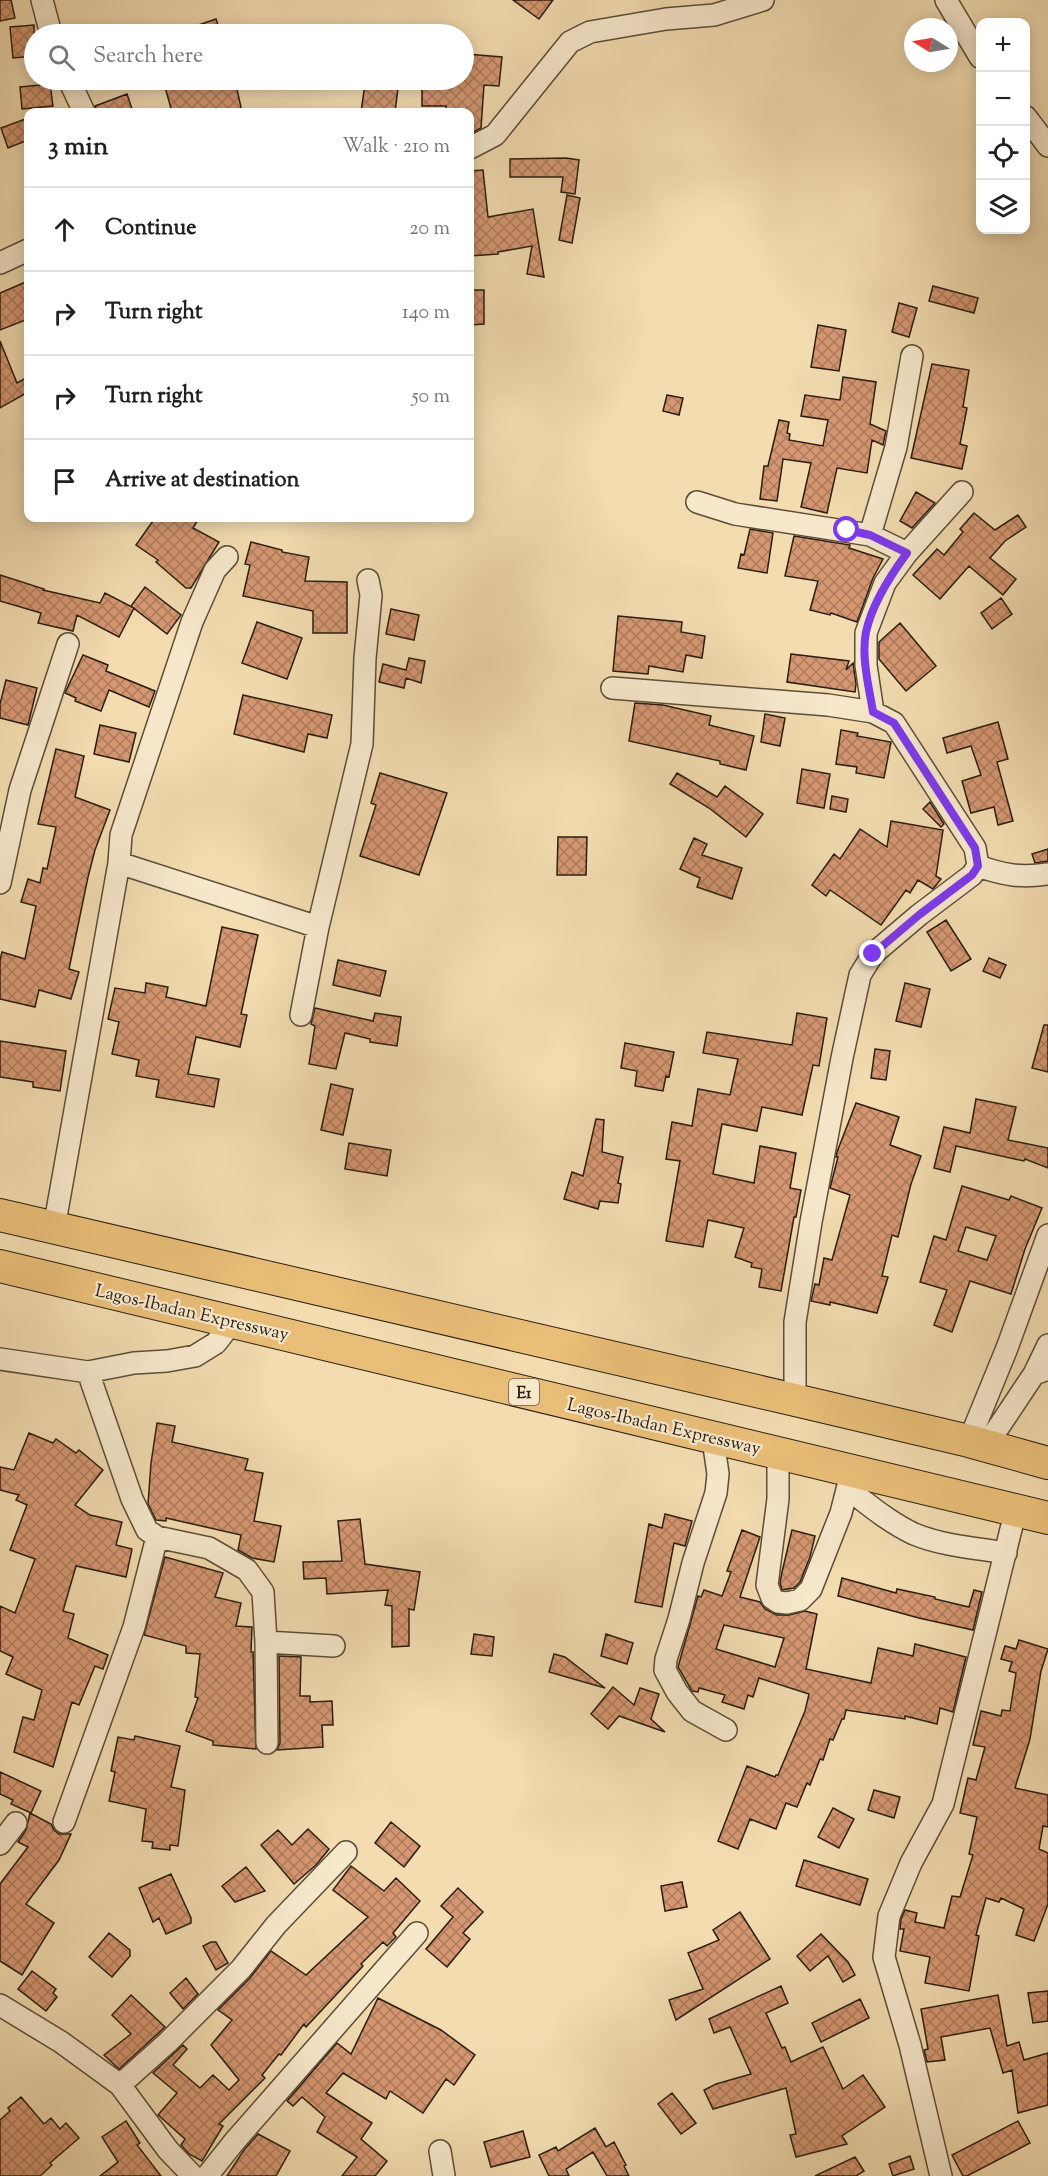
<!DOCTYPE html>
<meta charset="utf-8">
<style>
body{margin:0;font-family:"Sorts Mill Goudy",serif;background:#f6f6f6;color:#202124}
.controls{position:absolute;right:18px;top:18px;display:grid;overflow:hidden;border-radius:12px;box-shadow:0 3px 15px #0003}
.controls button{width:54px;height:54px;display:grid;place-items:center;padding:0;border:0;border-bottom:2px solid #e0e0e0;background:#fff;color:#202124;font:30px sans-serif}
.compass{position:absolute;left:904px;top:18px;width:54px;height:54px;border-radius:50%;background:#fff;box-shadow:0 3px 15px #0003;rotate:281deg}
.stop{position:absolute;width:18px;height:18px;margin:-14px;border:4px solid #7c3aed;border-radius:50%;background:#fff}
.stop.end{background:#7c3aed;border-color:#fff;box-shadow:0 2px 6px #0008}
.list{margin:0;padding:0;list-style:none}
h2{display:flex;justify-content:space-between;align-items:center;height:78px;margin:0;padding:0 24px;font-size:26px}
h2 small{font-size:20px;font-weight:400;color:#757577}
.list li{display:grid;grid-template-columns:39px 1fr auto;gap:18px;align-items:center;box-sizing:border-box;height:84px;padding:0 24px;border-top:2px solid #e0e0e0}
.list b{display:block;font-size:22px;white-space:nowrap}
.list em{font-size:20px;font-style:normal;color:#757577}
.icon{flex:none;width:33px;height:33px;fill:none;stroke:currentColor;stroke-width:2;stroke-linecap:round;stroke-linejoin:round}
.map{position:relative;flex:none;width:1048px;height:2176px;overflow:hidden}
.search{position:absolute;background:#fff;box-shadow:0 3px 15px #0003;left:24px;top:24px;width:450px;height:66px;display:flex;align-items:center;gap:15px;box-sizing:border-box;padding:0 21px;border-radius:33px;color:#757577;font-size:22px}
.panel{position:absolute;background:#fff;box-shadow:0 3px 15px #0003;left:24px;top:108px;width:450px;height:414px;border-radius:12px}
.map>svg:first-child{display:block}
</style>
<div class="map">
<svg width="1048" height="2176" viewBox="0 0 1048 2176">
<defs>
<pattern id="building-cross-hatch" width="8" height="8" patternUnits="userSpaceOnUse" patternTransform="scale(1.5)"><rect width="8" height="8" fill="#d59772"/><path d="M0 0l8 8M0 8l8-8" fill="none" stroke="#ad7b5c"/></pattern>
</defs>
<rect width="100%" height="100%" fill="#f2dcb0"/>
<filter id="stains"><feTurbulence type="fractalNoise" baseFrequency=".00333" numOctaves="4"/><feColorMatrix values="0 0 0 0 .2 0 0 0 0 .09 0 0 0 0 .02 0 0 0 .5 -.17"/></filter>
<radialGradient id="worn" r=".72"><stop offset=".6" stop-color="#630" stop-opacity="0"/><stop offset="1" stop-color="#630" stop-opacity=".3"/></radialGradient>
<!-- building -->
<path fill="url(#building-cross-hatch)" stroke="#2a1d11" stroke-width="1.5" fill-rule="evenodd" d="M0 0H11L15 18 0 21Z
M513 0H553L539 19Z
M216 19 221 34H179L178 32Z
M34 25V56L13 58 10 27Z
M466 54 502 57 499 86 484 85 481 128 470 134V112H446V106H422V80H464Z
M163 80H235L242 112H172Z
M377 80H399L395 112H361L365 84 376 85Z
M50 84 53 106 22 109 20 87Z
M127 94 133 112H97L95 106Z
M28 118V140L8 148 1 128Z
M566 158 579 160 575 194 561 192 563 177H510V159Z
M483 170 488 217 533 209 544 277 527 274 532 246 498 252V254L470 256V171Z
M567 195 580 198 572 243 559 240Z
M28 281V319L0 330V293Z
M933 286 978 298 974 313 929 301Z
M470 290H484V324L470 325Z
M899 303 917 308 909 337 892 332Z
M818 325 846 330 839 371 811 367Z
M0 341 17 383 28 377V392L0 408Z
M932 364 969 370 963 407 967 408 960 444 967 446 962 469 911 458Z
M843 377 876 382 870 424 886 431 883 445 872 440 867 473 837 468 827 513 801 507 811 463 783 459 777 501 760 499 764 466H768L779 420 789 422 787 433 790 434 789 440 823 446 828 420 801 416 805 395 840 400Z
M667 395 683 398 679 415 663 411Z
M916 492 935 503 912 528 900 521Z
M974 513 995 530 1018 515 1026 527 1005 541 990 558 1016 579 1003 595 969 566 940 599 913 575 937 549 944 555 963 532 960 529Z
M155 518H199L193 528 219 542 191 588H186L156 562 158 560 136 545Z
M750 529 773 533 767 573 738 568 741 554 744 555Z
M794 536 850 545 849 548 883 559 873 578 857 622 831 613 830 615 810 610 818 581 785 576Z
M251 542 282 550V552L309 557 305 581 347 582V633H313V611L243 596 250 565 245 564Z
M0 575 44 589 43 590 100 603 105 593 134 608 119 637 77 615 73 631 38 623 41 613 0 601Z
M145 587 181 615 167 634 131 606Z
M1001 598 1012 614 992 629 981 613Z
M391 609 419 615 414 640 386 634Z
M618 616 682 622 681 632 705 636 702 658 686 655 683 672 649 666 648 674 613 671Z
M257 622 302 638 287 679 242 663Z
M900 623 936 666 906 691 879 659V642Z
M791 654 849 661 846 670 853 663 856 684 855 692 787 682Z
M83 655 108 665 106 671 155 691 149 707 109 690 101 711 75 701 76 698 65 693Z
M409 658 425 661 421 683 406 678 404 688 379 682 383 664 406 670Z
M6 680 37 688 28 725 0 718V704Z
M243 695 332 715 327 738 308 734 304 752 234 734Z
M635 703 663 705 711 716 709 725 754 736 746 770 720 764V761L629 741Z
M765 714 785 718 780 746 761 742Z
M998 722 1008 759 997 762 1013 821 998 825 994 807 971 813 962 781 981 775 971 746 947 753 943 738Z
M100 725 136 733 129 762 94 754Z
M841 730 858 733 857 736 891 742 884 778 856 773 857 767 836 764Z
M56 749 84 756 75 797 110 810 95 850 88 877 69 969 79 972 71 999 39 990 35 1007 0 999V960L2 952 25 959 36 906 21 902 28 879 40 883 43 868 47 869 56 827 38 824Z
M802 769 830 774 824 808 797 803Z
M380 773 447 793 419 875 360 856 376 805 371 803Z
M677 773 717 797 725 786 763 814 746 837 709 808 670 784Z
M832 796 848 799 846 812 830 809Z
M930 802 944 824 941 827 923 809Z
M891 821 943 830 936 876 941 879 933 889 918 880 910 893 906 890 881 925 830 890 826 896 812 885 834 854 840 859 860 829 887 847Z
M558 837H587L586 875H557Z
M694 838 707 844 702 855 742 868 732 899 697 887 700 878 680 869Z
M1048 849V861L1035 863 1032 854Z
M946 920 971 959 951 971 927 932Z
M222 927 258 935 241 1014 247 1015 240 1047 196 1037 188 1074 219 1079 214 1107 156 1097 159 1080 136 1076 139 1060 112 1054 119 1022 108 1019 115 988 145 993 146 983 168 987 166 997 206 1006Z
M989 958 1006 965 1000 978 983 971Z
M338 960 386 971 380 996 333 985Z
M905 983 930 989 921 1027 896 1021Z
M315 1008 373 1021 375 1013 401 1017 397 1046 370 1042V1039L345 1033 336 1069 309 1064 315 1026 311 1024Z
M797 1013 827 1018 819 1066 813 1065 802 1115 762 1107 757 1131 722 1124 713 1174 754 1183 760 1146 796 1153 790 1188 801 1190 796 1217H794L781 1291 759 1287 762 1269 751 1267 752 1263 735 1257 744 1228 708 1220 703 1247 666 1241 680 1161 666 1159 672 1122 692 1126 698 1089 730 1095 738 1059 703 1053 707 1032 792 1045Z
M1044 1025H1048V1072L1032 1068Z
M0 1041 66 1051 60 1091 33 1087V1082L0 1077Z
M625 1043 674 1052 669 1077 666 1076 663 1091 635 1086 637 1071 621 1068Z
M875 1049 890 1051 886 1080 871 1078Z
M331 1084 353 1089 343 1135 321 1130Z
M976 1099 1016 1107 1008 1140 1048 1148V1168L1025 1159 1024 1161 956 1146 950 1172 934 1168 944 1127 970 1133Z
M856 1103 899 1117 890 1145 921 1156 911 1184 898 1237 892 1235 882 1276 888 1277 877 1313 830 1302V1305L811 1301 815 1284 819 1285 824 1258 832 1260 850 1195 830 1188 838 1157H836L837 1152Z
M596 1119 604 1120 602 1152 623 1157 618 1183 621 1184 618 1203 600 1201 598 1209 564 1199 572 1172 583 1176Z
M349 1143 391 1150 387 1176 345 1169Z
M962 1186 1009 1200 1011 1196 1042 1208 1025 1249 1011 1294 970 1281 952 1332 934 1325 947 1290 920 1282 934 1236 946 1240ZM966 1227 996 1236 987 1260 958 1251Z
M157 1423 175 1426 172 1442 248 1459 245 1470 263 1473 254 1521 281 1526 274 1562 252 1558 238 1550 241 1535 166 1518V1521L156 1520 148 1504 151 1463Z
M29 1433 53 1443 56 1439 76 1453 79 1450 103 1470 75 1505 90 1515 122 1522 116 1545 132 1549 126 1577 76 1566 63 1611 74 1614 68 1638 108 1655 103 1669 95 1666 79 1705 72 1702 53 1767 14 1752 23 1717 34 1720 42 1690 6 1674 13 1657 0 1651V1606L15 1613 35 1559 10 1550 27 1505 16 1500 19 1495 0 1490V1467L14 1470Z
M665 1514 692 1521 685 1546 674 1543 662 1607 635 1602 649 1524 662 1528Z
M360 1519 365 1564 420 1572 414 1610 409 1609V1646L392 1647V1606L385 1605 388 1590 327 1594 326 1578 304 1579 303 1562 342 1561 338 1521Z
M742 1530 760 1537 740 1597 760 1602 765 1609 777 1615H789L805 1611 817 1614 806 1669 871 1683 878 1648 913 1656 915 1644 966 1657 953 1712 940 1708 937 1724 905 1716V1719L846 1710 844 1719H842L833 1740 830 1739 823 1760 820 1759 810 1785 807 1783 797 1807 786 1803 776 1829 750 1819 738 1849 718 1841 747 1766 775 1777 776 1775H778L805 1711 809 1694 759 1678 753 1697 748 1695 744 1709 722 1702 725 1695 699 1688 698 1692 692 1691 678 1667 698 1596 701 1597 704 1590 722 1596 731 1572 727 1571ZM724 1625 784 1638 775 1667 716 1649Z
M792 1530 815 1536 810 1557 800 1582 794 1588 782 1590 780 1583 782 1572Z
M165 1557 223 1573 215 1597 241 1603 236 1626 252 1627 251 1652H253L256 1749 213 1745V1741L186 1731 198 1698 195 1697 200 1654 186 1653V1646L144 1635Z
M842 1578 896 1593 897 1589 935 1597V1599L969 1607 974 1590 982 1592 973 1630 919 1618 838 1596Z
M474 1634 494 1637 492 1656 471 1654Z
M606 1634 633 1643 627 1664 601 1656Z
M1019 1640 1048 1649 1041 1671 1030 1739 1015 1788 1048 1795V1827L1043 1826 1039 1849 1048 1853V1904L1034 1941 1016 1935 1024 1909 1001 1898 999 1902 986 1898 976 1935 979 1936 969 1991 925 1983 930 1957 900 1951 904 1929H900L901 1919 905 1910 917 1913 915 1922 944 1928 952 1896 960 1897 973 1855 969 1854 977 1817 960 1813 968 1778 976 1780 985 1747 973 1745 981 1711 1001 1716 1002 1710 1010 1711 1016 1673 1009 1671 1012 1662 1001 1659 1005 1646 1016 1649Z
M554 1654 565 1657 605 1688 549 1672Z
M279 1656 301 1657 300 1696H310V1702L332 1701 333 1725H322L323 1747 277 1750 280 1743Z
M613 1687 634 1705 640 1688 659 1694 651 1719 665 1732 619 1716 608 1729 591 1714Z
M135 1736 180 1746 171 1787 185 1790 178 1846 170 1845V1850L152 1848 153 1842 142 1841 146 1809 109 1801 115 1772 111 1771 118 1737 134 1740Z
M0 1772 41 1791 31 1813 11 1804 13 1800 0 1794Z
M874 1790 900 1797 894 1818 868 1810Z
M833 1808 854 1819 839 1848 818 1837Z
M30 1813 51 1824 54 1830 59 1834H71L59 1860 26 1904 54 1923 22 1975 0 1961V1884L28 1847 18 1842 26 1830Z
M391 1822 420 1846 404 1867 375 1843Z
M308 1829 329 1849 316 1865 294 1884 261 1845 278 1830 292 1845Z
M804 1860 868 1879 860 1905 796 1886Z
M351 1866 384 1891 396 1878 420 1901 393 1933 396 1937 387 1946 383 1942 361 1964 363 1966 306 2027 304 2024 281 2055 279 2054 262 2075 265 2078 219 2124 223 2126 202 2161 189 2154 181 2145 185 2139 158 2115 177 2093 153 2073 183 2045 187 2049 173 2065 200 2088 213 2075 229 2090 239 2080 211 2045 232 2020 218 2010 250 1978 271 1951 306 1975 368 1917 333 1890Z
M246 1867 265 1891 235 1902 222 1886Z
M171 1874 191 1918V1923L166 1934 159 1918 153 1922 139 1888Z
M682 1882 687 1907 665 1911 661 1886Z
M458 1888 483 1912 463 1933 470 1939 447 1967 426 1949 453 1917 441 1906Z
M740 1912 770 1959 676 2020 669 2000 703 1989 688 1953 719 1940 713 1930Z
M109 1933 130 1950V1956L112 1977 89 1957Z
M821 1934 848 1962 855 1975 843 1982 828 1956 810 1971 797 1956Z
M211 1942H216L228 1963 216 1970 203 1946Z
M32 1971 56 1989 53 1993 57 1997 46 2011 18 1989Z
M186 1978 198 1994 183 2009 170 1993Z
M781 1986 788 2003 766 2013 782 2048 785 2047 791 2062 823 2047 843 2089 863 2075 885 2107 842 2136 847 2144 796 2157 790 2135 796 2134 786 2088 713 2109 704 2090 716 2084 751 2074 730 2027 714 2033 709 2019Z
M1048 1991V2021L1033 2023 1028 1993Z
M131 1995 165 2027 119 2069 104 2055 131 2034 112 2015Z
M998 1995 1007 2046 1019 2042 1024 2060 1048 2053V2105L1018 2113 1012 2070 1003 2073 990 2028 941 2037 945 2060 927 2062 924 2050 928 2049 921 2009Z
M378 1998 441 2030 475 2055 454 2085 446 2079 423 2113 390 2091 386 2099 343 2073 326 2093 372 2123 361 2139 387 2161 375 2176H342L357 2157 317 2132 325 2117 302 2097 293 2106 287 2101 337 2043 351 2054Z
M860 1999 869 2018 821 2042 812 2023Z
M672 2093 696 2123 681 2134 658 2104Z
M21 2097 44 2124 51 2118 60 2129 66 2123 79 2138 50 2163 52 2165 40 2176H0V2120L10 2111 8 2108Z
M126 2121 140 2143 137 2145 161 2176H100L118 2162 102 2137Z
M1018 2121 1030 2143 967 2176H963L952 2155Z
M595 2128 606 2147 614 2142 626 2165 624 2166 629 2176H607L593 2152 566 2169 569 2176H549L539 2155 556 2147 558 2151Z
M523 2131 530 2157 491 2167 484 2142Z
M258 2134 290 2151 276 2176H227L244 2150Z
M910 2156 914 2169 893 2176 889 2164Z
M855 2157 864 2171 856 2176H815Z"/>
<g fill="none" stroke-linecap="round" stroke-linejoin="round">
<!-- minor casing -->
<g stroke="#5c4d39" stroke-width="24">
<path id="minor" d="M42 0 51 34
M946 0 980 57
M69 80 84 112
M1026 117 1048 146
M470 148 495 135 570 42 590 32 666 19 714 15 763 0
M0 263 28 250
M697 502 735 514 870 535 907 553
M870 535 896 447 912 356
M612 688 828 705 873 712 894 723 975 848 978 866 972 875 919 915 873 954 860 975 842 1058 811 1222 795 1322V1400
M873 712 866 665V633L885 583 907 553 962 492
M119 863 318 927
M978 866C1004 875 1020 878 1048 874
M0 883 20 790 68 644
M301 1015 318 927 362 744 365 658 371 595 368 580
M54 1228 119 863 121 835 192 622 215 570 227 557
M0 1359 88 1372 134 1363 167 1361 195 1356 216 1343 233 1321
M88 1372 132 1499 147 1530 157 1537 209 1548 247 1570 263 1592 266 1642 267 1743
M1034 1374 1048 1345
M713 1439 718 1474 716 1493 693 1563 679 1619 666 1659 665 1670 677 1692 692 1711 726 1730
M969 1441 1007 1348 1048 1235
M986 1446 1034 1374 1048 1369
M778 1453V1499L767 1585 772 1598 778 1602 787 1603 800 1600 811 1589 841 1513 852 1470
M848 1489C869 1505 890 1523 914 1534 943 1546 976 1548 1006 1553
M266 1642 334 1646
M64 1822 134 1627 157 1537
M0 1844 16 1823
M0 2005 61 2042 120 2085 168 2150 193 2176
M120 2085 168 2042 241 1969 276 1925 346 1852
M440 2151 444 2176
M207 2176 234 2142 417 1933
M941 2176 910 2045 884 1957 889 1916 911 1863 943 1804 1016 1509"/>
</g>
<!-- highway casing -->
<g stroke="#2a1d11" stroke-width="34">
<path id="highway" d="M0 1215 795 1400 969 1441 1048 1463
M0 1266 1048 1518"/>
</g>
<!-- minor -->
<use href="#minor" stroke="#f7e8cc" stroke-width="21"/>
<!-- highway -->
<use href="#highway" stroke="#e9be78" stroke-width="32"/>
</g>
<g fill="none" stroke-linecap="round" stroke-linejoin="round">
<!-- route -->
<path stroke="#7c3aed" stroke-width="8" d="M847 530 870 535 907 553C890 576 872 604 866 632 861 657 869 687 873 712L894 723 975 848 978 866 972 875 919 915 873 954"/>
</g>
<g text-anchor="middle" stroke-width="4.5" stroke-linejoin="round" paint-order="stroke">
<!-- shield labels -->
<rect fill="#f7e8cc" stroke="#685a49" stroke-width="1.5" x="509" y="1379" width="30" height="26" rx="4.5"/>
<g font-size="16" font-weight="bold" fill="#2a1d11">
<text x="524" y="1398">E1</text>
</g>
<!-- street labels -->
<g font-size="18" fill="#2a1d11" stroke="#f7e8cc">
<text transform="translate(192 1312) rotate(13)" y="6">Lagos-Ibadan Expressway</text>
<text transform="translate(664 1426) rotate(13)" y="6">Lagos-Ibadan Expressway</text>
</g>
</g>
<rect width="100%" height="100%" filter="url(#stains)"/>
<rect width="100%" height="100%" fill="url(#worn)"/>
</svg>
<div class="controls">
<button>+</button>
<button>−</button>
<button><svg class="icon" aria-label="locate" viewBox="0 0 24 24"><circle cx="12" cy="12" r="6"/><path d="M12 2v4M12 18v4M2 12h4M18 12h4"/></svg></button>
<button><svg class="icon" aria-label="layers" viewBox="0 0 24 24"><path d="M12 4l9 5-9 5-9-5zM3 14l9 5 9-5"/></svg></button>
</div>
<svg class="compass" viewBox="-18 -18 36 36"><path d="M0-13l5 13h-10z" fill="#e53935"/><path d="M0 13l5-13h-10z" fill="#757577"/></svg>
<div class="stop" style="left:847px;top:530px"></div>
<div class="stop end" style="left:873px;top:954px"></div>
<div class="search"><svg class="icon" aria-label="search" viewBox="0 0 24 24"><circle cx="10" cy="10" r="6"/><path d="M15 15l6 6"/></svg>Search here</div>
<section class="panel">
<h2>3 min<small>Walk · 210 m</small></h2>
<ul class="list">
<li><svg class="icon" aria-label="ahead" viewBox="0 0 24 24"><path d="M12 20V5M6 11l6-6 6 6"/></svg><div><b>Continue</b></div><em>20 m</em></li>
<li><svg class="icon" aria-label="right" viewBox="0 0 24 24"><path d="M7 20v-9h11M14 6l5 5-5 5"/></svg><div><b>Turn right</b></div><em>140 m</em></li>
<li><svg class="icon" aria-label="right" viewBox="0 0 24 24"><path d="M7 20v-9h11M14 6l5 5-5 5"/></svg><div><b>Turn right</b></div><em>50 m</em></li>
<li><svg class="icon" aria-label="arrive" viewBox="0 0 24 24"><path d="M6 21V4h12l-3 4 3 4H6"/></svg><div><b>Arrive at destination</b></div></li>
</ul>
</section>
</div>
